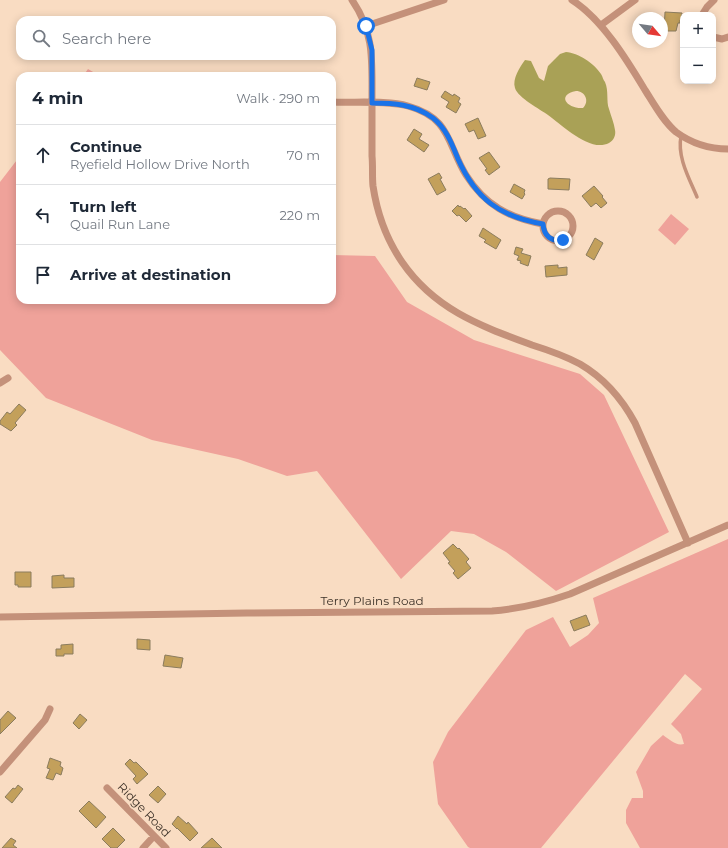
<!DOCTYPE html>
<meta charset="utf-8">
<style>
body{margin:0;font-family:Montserrat,sans-serif;background:#f2f2f3;color:#1f2937}
.controls{position:absolute;right:12px;top:12px;display:grid;overflow:hidden;border-radius:8px;box-shadow:0 2px 10px #0003}
.controls button{width:36px;height:36px;display:grid;place-items:center;padding:0;border:0;border-bottom:1px solid #e0e1e3;background:#fff;color:#1f2937;font:20px sans-serif}
.compass{position:absolute;left:632px;top:12px;width:36px;height:36px;border-radius:50%;background:#fff;box-shadow:0 2px 10px #0003;rotate:119deg}
.stop{position:absolute;width:12px;height:12px;margin:-9px;border:3px solid #1a73e8;border-radius:50%;background:#fff}
.stop.end{background:#1a73e8;border-color:#fff;box-shadow:0 1px 4px #0008}
.list{margin:0;padding:0;list-style:none}
h2{display:flex;justify-content:space-between;align-items:center;height:52px;margin:0;padding:0 16px;font-size:17px}
h2 small{font-size:13px;font-weight:400;color:#747a83}
.list li{display:grid;grid-template-columns:26px 1fr auto;gap:12px;align-items:center;box-sizing:border-box;height:60px;padding:0 16px;border-top:1px solid #e0e1e3}
.list b{display:block;font-size:15px;white-space:nowrap}
.list p{margin:0;font-size:13px;white-space:nowrap;color:#747a83}
.list em{font-size:13px;font-style:normal;color:#747a83}
.icon{flex:none;width:22px;height:22px;fill:none;stroke:currentColor;stroke-width:2;stroke-linecap:round;stroke-linejoin:round}
.map{position:relative;flex:none;width:728px;height:848px;overflow:hidden}
.search{position:absolute;background:#fff;box-shadow:0 2px 10px #0003;left:16px;top:16px;width:320px;height:44px;display:flex;align-items:center;gap:10px;box-sizing:border-box;padding:0 14px;border-radius:12px;color:#747a83;font-size:15px}
.panel{position:absolute;background:#fff;box-shadow:0 2px 10px #0003;left:16px;top:72px;width:320px;height:232px;border-radius:12px}
.map>svg:first-child{display:block}
</style>
<div class="map">
<svg width="728" height="848" viewBox="0 0 728 848">
<rect width="100%" height="100%" fill="#f9dcc2"/>
<!-- green -->
<path fill="#efa29a" d="M88 69 100 76H83Z
M20 156V300H332V255L375 256 407 302 474 340 580 374 604 395 669 532 556 591 506 552 474 534 451 531 401 579 317 471 287 476 238 459 152 440 46 398 0 350V182Z
M671 214 689 229 675 245 658 230Z
M728 539V848H640L626 823V810L632 798H643V791L636 772 651 746 663 735C670 740 676 746 684 744L681 734 671 724 702 689 685 674 541 848H470L468 847 438 804 433 762 448 732 526 630 553 617 570 647 588 635 599 623 593 598Z"/>
<!-- water -->
<path fill="#a9a156" fill-rule="evenodd" d="M566 52C578 53 594 63 601 74 603 77 603 80 605 82 609 91 606 101 609 109 611 116 614 123 615 130 616 135 614 140 609 143 590 153 562 125 548 115 540 109 518 98 515 88 512 79 520 67 525 60L531 61 539 78 544 81 548 66 560 54ZM576 91C585 91 590 101 583 108 567 109 556 95 576 91Z"/>
<!-- building -->
<path fill="#c3a05b" stroke="#8b7c5e" d="M665 12 682 13 681 20H680V23H678L676 31H664Z
M417 78 430 82 427 90 414 86Z
M445 91 453 96 454 94 460 98 458 102 461 104 456 113 446 107 449 102 441 97Z
M478 118 486 136 478 139 474 130 469 132 465 124Z
M414 129 422 134 419 139 429 145 424 152 407 140Z
M489 152 500 167 489 175 485 170 487 169 479 158Z
M439 173 442 178 440 179 446 190 437 195 428 179Z
M550 178 570 179 569 190 548 189V179Z
M514 184 525 190 524 193 525 194 522 199 510 192Z
M594 186 603 196 602 197 607 203 601 208 596 203 591 207 582 196Z
M458 205 459 207 460 206 464 209 465 208 472 216 466 222 459 215 457 216 452 211Z
M483 228 501 240 496 249 484 242 486 240 479 236Z
M595 238 603 243 594 260 586 255Z
M516 247 523 249 521 253 531 256 528 266 520 263 521 261 517 260 519 256 514 254Z
M558 265V268L567 267V275L546 277 545 266Z
M19 404 26 410 15 423 17 425 11 431 0 424V421L7 412 10 414Z
M453 544 458 549 459 548 469 559 466 562 471 568 458 579 453 573 455 571 448 563 450 562 443 553Z
M15 572H31V587H18V585H15Z
M64 575V578H74V587L52 588V576Z
M586 615 590 625 574 631 570 621Z
M137 639 150 640V650L137 649Z
M73 644V654H64V656H56V649H61V645Z
M165 655 183 658 181 668 163 666Z
M8 711 16 718 0 734V720Z
M80 714 87 720 79 729 73 723Z
M50 758 61 762 60 766 63 768 61 775 56 773 53 780 46 778 50 769 47 768Z
M130 759 134 763 136 762 148 774 137 784 133 779 136 776 125 764Z
M18 785 23 789 12 803 5 797 13 788 15 789Z
M158 786 166 794 158 803 149 795Z
M89 801 106 817 96 828 79 811Z
M178 816 187 824 188 822 198 833 190 841 177 828V829L172 824Z
M113 828 125 840 117 848H111L102 839Z
M11 838 16 841 13 845 17 848H2Z
M212 838 222 848H201Z"/>
<g fill="none" stroke-linecap="round" stroke-linejoin="round">
<!-- lane -->
<path stroke="#c4917a" stroke-width="3.5" d="M681 136C677 157 689 178 697 197"/>
<!-- street -->
<path stroke="#c4917a" stroke-width="7" d="M352 0C374 32 372 59 372 96 372 116 372 136 372 156 373 166 372 177 373 186 377 213 387 240 402 262 435 310 481 326 532 345 548 350 565 356 580 364 604 378 622 399 635 423L688 543
M572 0C602 19 627 60 645 90 654 104 663 121 676 132 691 143 710 149 728 149
M702 15 707 7 714 0
M601 25 635 0
M366 26 444 0
M713 37 722 39 728 37
M332 102C354 103 388 100 408 106 451 118 447 144 466 175 485 205 509 218 543 224
M543 226a15 15 0 1 1 30 0a15 15 0 1 1-30 0Z
M0 383 8 378
M0 617 247 613 492 611C519 609 544 603 570 594L728 525
M0 772 45 720 50 709
M107 788 166 848
M143 848 154 836"/>
</g>
<g fill="none" stroke-linecap="round" stroke-linejoin="round">
<!-- route -->
<path stroke="#1a73e8" stroke-width="5" d="M366 26 372 50V103C393 103 414 104 433 118 446 128 452 144 458 159 476 199 500 217 543 224 544 236 551 242 563 240"/>
</g>
<g text-anchor="middle" stroke-width="3.5" stroke-linejoin="round" paint-order="stroke">
<!-- street labels -->
<g font-size="12" fill="#3d3228" stroke="#f9dcc2">
<text x="372" y="605">Terry Plains Road</text>
<text transform="translate(144 810) rotate(46)" y="4">Ridge Road</text>
</g>
</g>
</svg>
<div class="controls">
<button>+</button>
<button>−</button>
</div>
<svg class="compass" viewBox="-18 -18 36 36"><path d="M0-13l5 13h-10z" fill="#e53935"/><path d="M0 13l5-13h-10z" fill="#747a83"/></svg>
<div class="stop" style="left:366px;top:26px"></div>
<div class="stop end" style="left:563px;top:240px"></div>
<div class="search"><svg class="icon" aria-label="search" viewBox="0 0 24 24"><circle cx="10" cy="10" r="6"/><path d="M15 15l6 6"/></svg>Search here</div>
<section class="panel">
<h2>4 min<small>Walk · 290 m</small></h2>
<ul class="list">
<li><svg class="icon" aria-label="ahead" viewBox="0 0 24 24"><path d="M12 20V5M6 11l6-6 6 6"/></svg><div><b>Continue</b><p>Ryefield Hollow Drive North</p></div><em>70 m</em></li>
<li><svg class="icon" aria-label="left" viewBox="0 0 24 24"><path d="M17 20v-9H6M10 6l-5 5 5 5"/></svg><div><b>Turn left</b><p>Quail Run Lane</p></div><em>220 m</em></li>
<li><svg class="icon" aria-label="arrive" viewBox="0 0 24 24"><path d="M6 21V4h12l-3 4 3 4H6"/></svg><div><b>Arrive at destination</b></div></li>
</ul>
</section>
</div>
